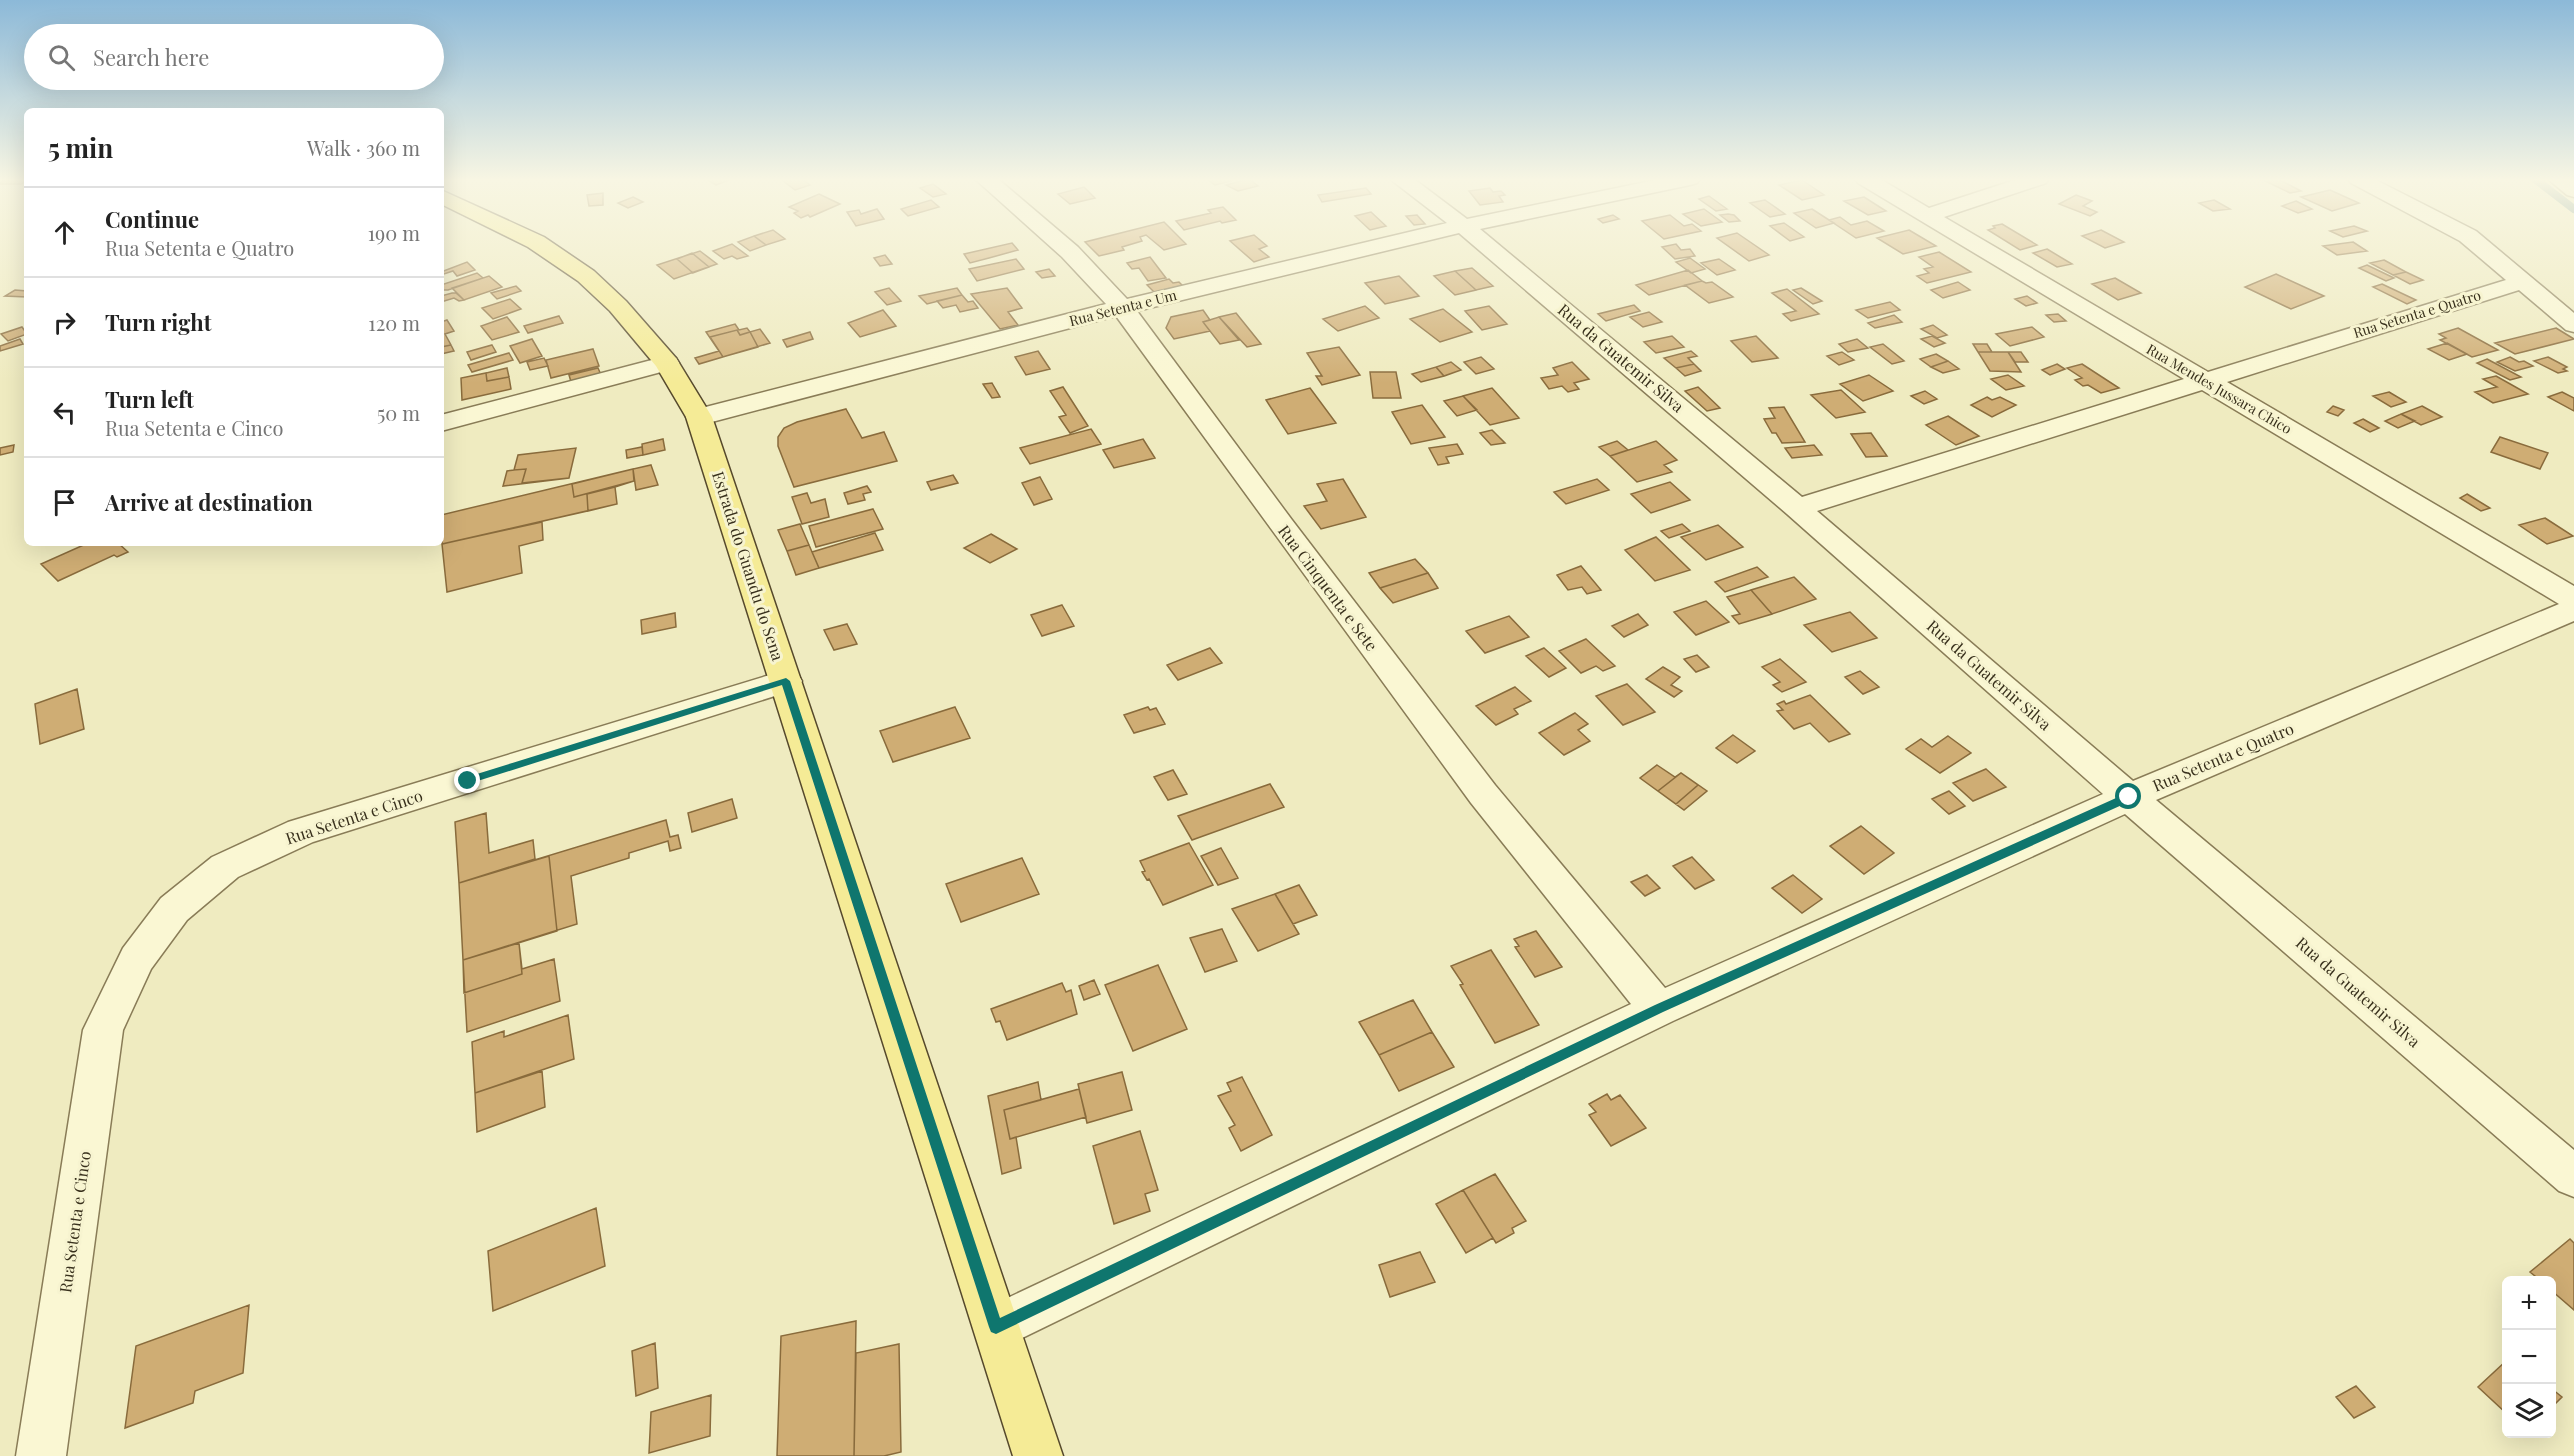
<!DOCTYPE html>
<meta charset="utf-8">
<style>
body{margin:0;font-family:"Playfair Display",serif;background:#f2f2f2;color:#222}
.controls{position:absolute;right:18px;bottom:18px;display:grid;overflow:hidden;border-radius:9px;box-shadow:0 6px 24px #0002}
.controls button{width:54px;height:54px;display:grid;place-items:center;padding:0;border:0;border-bottom:2px solid #e0e0e0;background:#fff;color:#222;font:30px sans-serif}
.stop{position:absolute;width:18px;height:18px;margin:-14px;border:4px solid #0f766e;border-radius:50%;background:#fff}
.stop.end{background:#0f766e;border-color:#fff;box-shadow:0 2px 6px #0008}
.list{margin:0;padding:0;list-style:none}
h2{display:flex;justify-content:space-between;align-items:center;height:78px;margin:0;padding:0 24px;font-size:26px}
h2 small{font-size:20px;font-weight:400;color:#767676}
.list li{display:grid;grid-template-columns:39px 1fr auto;gap:18px;align-items:center;box-sizing:border-box;height:90px;padding:0 24px;border-top:2px solid #e0e0e0}
.list b{display:block;font-size:22px;white-space:nowrap}
.list p{margin:0;font-size:20px;white-space:nowrap;color:#767676}
.list em{font-size:20px;font-style:normal;color:#767676}
.icon{flex:none;width:33px;height:33px;fill:none;stroke:currentColor;stroke-width:2;stroke-linecap:round;stroke-linejoin:round}
.map{position:relative;flex:none;width:2574px;height:1456px;overflow:hidden}
.search{position:absolute;background:#fff;box-shadow:0 6px 24px #0002;left:24px;top:24px;width:420px;height:66px;display:flex;align-items:center;gap:15px;box-sizing:border-box;padding:0 21px;border-radius:33px;color:#767676;font-size:22px}
.panel{position:absolute;background:#fff;box-shadow:0 6px 24px #0002;left:24px;top:108px;width:420px;height:438px;border-radius:9px}
.map>svg:first-child{display:block}
</style>
<div class="map">
<svg width="2574" height="1456" viewBox="0 0 2574 1456">
<rect width="100%" height="100%" fill="#efebc0"/>
<g fill="none" stroke-linecap="round" stroke-linejoin="round">
<!-- stream -->
<path stroke="#6a908e" stroke-width="8" d="M2535 179 2574 209"/>
</g>
<!-- building -->
<path fill="#cfad74" stroke="#896b3c" stroke-width="1.5" d="M3 179H27V180L21 184H0Z
M706 179H732L716 185Z
M786 179H802L810 185 795 190 782 180Z
M1207 179H1228L1231 181 1215 185Z
M1249 179 1258 186 1238 191 1226 185Z
M2261 179H2278L2301 191 2290 193Z
M1802 180 1824 195 1802 200 1779 185Z
M933 184 946 194 933 197 920 188Z
M1084 187 1095 198 1070 204 1058 194Z
M1366 188 1371 194 1322 202 1318 195Z
M1490 188 1493 192 1501 191 1505 195 1499 196 1503 202 1480 205 1469 191Z
M2330 190 2359 203 2332 211 2301 197Z
M603 193V205L589 206 587 195Z
M819 194 840 204 810 217 808 215 801 218 794 213 798 211 789 207Z
M2076 195 2092 201 2083 206 2097 212 2090 216 2059 204Z
M1709 196 1727 209 1716 211 1699 199Z
M633 197 643 202 628 208 618 203Z
M1864 197 1886 211 1868 215 1844 201Z
M931 200 939 207 908 216 901 209Z
M1765 200 1785 214 1770 217 1750 203Z
M2214 200 2230 209 2213 211 2199 203Z
M2296 201 2312 209 2298 213 2282 206Z
M1223 207 1236 220 1222 223 1220 221 1184 230 1176 221 1211 213 1208 210Z
M877 209 884 219 856 226 847 212 859 210 861 214Z
M1704 209 1722 222 1701 226 1683 214Z
M1812 209 1829 220 1834 223 1816 228 1794 213Z
M1371 212 1386 226 1370 230 1355 216Z
M1728 214 1734 215 1740 221 1729 222 1720 215Z
M1417 215 1425 224 1414 225 1406 216Z
M1613 215 1619 219 1603 223 1598 219Z
M1670 215 1684 226 1692 224 1701 231 1664 239 1642 221Z
M1840 217 1851 225 1867 221 1884 231 1856 238 1829 220Z
M1164 222 1186 244 1164 250 1146 235 1140 237 1142 241 1122 247 1124 250 1099 256 1085 242Z
M1784 223 1804 237 1790 241 1770 226Z
M2002 224 2037 245 2020 250 1988 230 1995 228 1993 226Z
M2354 226 2367 231 2343 237 2330 231Z
M773 230 785 239 766 245 754 236Z
M1909 230 1936 246 1903 254 1877 238Z
M2101 230 2124 242 2105 248 2082 236Z
M1737 233 1769 255 1749 261 1717 238Z
M1254 235 1267 246 1259 249 1269 257 1254 262 1230 241Z
M754 236 766 245 750 251 738 242Z
M2353 242 2367 251 2337 255 2323 246Z
M1012 243 1018 250 989 258 970 263 964 254Z
M732 244 748 256 737 259 732 256 724 259 713 251Z
M1676 244 1681 250 1690 249 1695 256 1675 259 1662 247Z
M2047 249 2072 264 2057 267 2033 253Z
M700 251 717 264 674 279 657 265Z
M1939 252 1971 272 1927 283 1917 276 1929 273 1924 269 1933 267 1919 257Z
M692 253 709 267 693 273 677 259Z
M885 255 892 264 880 266 874 258Z
M1150 257 1166 278 1148 281 1139 268 1132 269 1127 263Z
M1690 258 1705 269 1691 273 1676 262Z
M1016 259 1024 269 977 281 969 269Z
M1719 259 1735 270 1717 275 1701 263Z
M2384 260 2406 272 2393 275 2370 263Z
M467 262 475 270 457 276 453 271 444 274 441 272Z
M2367 265 2394 278 2386 281 2359 268Z
M1472 268 1493 286 1476 290 1455 271Z
M1049 269 1055 276 1042 278 1036 272Z
M1688 270 1702 281 1649 295 1636 285Z
M1455 271 1476 290 1455 295 1434 276Z
M2406 272 2423 280 2410 284 2393 275Z
M477 273 483 278 448 290H441V285Z
M2276 274 2324 296 2291 309 2245 287Z
M489 276 502 287 464 300 452 288Z
M1399 276 1419 296 1385 304 1365 283Z
M2115 278 2141 293 2118 300 2092 284Z
M1169 279 1173 283 1179 282 1183 286 1155 293 1147 285Z
M1702 281 1706 283 1712 282 1733 297 1709 303 1685 285Z
M1958 282 1970 290 1943 298 1931 290Z
M2382 284 2416 300 2407 304 2373 287Z
M516 286 521 291 497 299 491 293Z
M889 288 901 301 887 305 875 292Z
M957 288 962 295 927 304 919 296Z
M1007 288 1022 308 1008 312 1018 325 1000 329 971 294Z
M1801 288 1822 301 1813 304 1793 290Z
M1787 289 1819 314 1791 321 1783 314 1796 311 1772 293Z
M15 290 27 291V297L5 296Z
M452 293H456L464 300 459 301 454 298 441 302V296Z
M962 295 968 302 973 301 978 308 960 312 956 305 943 308 937 301Z
M2027 296 2037 303 2026 306 2015 299Z
M510 299 521 309 493 319 482 308Z
M1890 302 1900 310 1868 318 1856 310Z
M1634 305 1640 311 1606 321 1598 314Z
M1365 306 1379 318 1338 331 1323 319Z
M1489 306 1507 324 1482 330 1465 311Z
M1443 309 1472 332 1440 342 1410 319Z
M883 310 896 326 860 337 848 323Z
M1203 310 1210 320 1203 322 1210 331 1174 339 1166 328 1171 317Z
M1649 312 1662 322 1643 327 1630 317Z
M1236 313 1261 344 1247 347 1219 317Z
M2058 314 2066 321 2054 322 2046 315Z
M1894 315 1902 322 1875 328 1868 323Z
M559 316 563 323 528 333 524 326Z
M507 317 519 332 492 340 481 326Z
M1219 317 1239 340 1220 344 1203 322Z
M447 320 454 331 445 334 451 345 441 347V322Z
M735 324 739 330 747 328 750 332 760 329 770 343 699 364 695 358 719 351 706 332Z
M1933 325 1947 335 1937 338 1921 329Z
M22 327 27 334 8 341 1 334Z
M2032 327 2044 337 2010 346 1996 334Z
M2458 328 2498 350 2472 357 2440 340 2446 338 2439 334Z
M2556 328 2574 339 2515 354 2495 343Z
M737 330 740 335 750 332 758 347 723 357 710 337Z
M810 332 813 339 787 347 783 340Z
M1672 336 1684 347 1656 353 1644 342Z
M1756 336 1778 358 1752 362 1731 341Z
M1932 336 1945 343 1934 347 1921 339Z
M20 339 23 344 0 351V346Z
M532 339 542 356 520 363 510 346Z
M1857 339 1868 348 1848 352 1839 344Z
M2447 343 2467 354 2449 360 2428 349Z
M1883 344 1904 361 1892 364 1870 347Z
M1973 344H1987L1992 352H1978Z
M451 345 454 351 441 354V347Z
M492 345 496 352 471 360 467 352Z
M1339 347 1360 375 1322 385 1316 376H1322L1307 353Z
M593 349 599 366 551 378 546 360Z
M1038 351 1050 369 1026 375 1015 357Z
M1691 351 1697 356 1688 358 1694 364 1676 368 1664 358Z
M1842 352 1854 360 1839 365 1827 356Z
M1978 352H2008L2021 372 1990 371Z
M2008 352H2021L2028 362H2015Z
M509 353 513 360 472 372 468 365Z
M1936 354 1948 361 1931 367 1920 359Z
M1481 357 1494 369 1476 374 1464 362Z
M2510 357 2519 362 2524 361 2533 366 2515 371 2497 362Z
M2548 357 2567 367 2563 369 2567 371 2558 373 2534 361Z
M544 358 548 366 530 370 527 362Z
M2487 359 2521 377 2510 380 2477 363Z
M1948 361 1959 369 1943 373 1931 367Z
M1451 362 1461 370 1444 376 1436 367Z
M1572 362 1589 379 1574 383 1579 389 1568 392 1562 386 1549 389 1541 378 1558 375 1553 368Z
M1694 364 1701 371 1685 376 1676 368Z
M2057 364 2065 369 2050 375 2042 370Z
M2082 364 2119 388 2101 393 2088 385 2083 386 2075 380 2082 378 2067 368Z
M1436 367 1444 376 1421 382 1412 374Z
M507 368 509 377 487 381 486 373Z
M598 368 602 377 572 385 569 375Z
M1370 372H1396L1401 398H1373Z
M486 373 487 381 509 377 511 389 462 400 461 378Z
M1869 375 1893 391 1863 401 1840 384Z
M2008 375 2024 386 2006 390 1991 379Z
M2496 376 2528 394 2493 403 2475 392 2497 387 2483 379Z
M992 383 1000 397 992 398 983 384Z
M1063 387 1088 426 1070 433 1059 417 1066 415 1050 391Z
M1698 387 1720 408 1707 411 1685 391Z
M1310 388 1336 423 1288 434 1266 400Z
M1492 388 1519 418 1490 425 1463 396Z
M1841 390 1865 412 1836 418 1811 395Z
M1925 391 1937 399 1924 404 1911 396Z
M2389 392 2406 402 2391 407 2373 396Z
M2562 392 2574 398V411L2548 397Z
M1463 396 1477 410 1457 416 1444 401Z
M1987 397 1992 400 2000 397 2016 405 1992 417 1971 405Z
M1422 405 1445 437 1411 444 1392 412Z
M2333 406 2344 410 2338 416 2327 412Z
M2422 406 2442 417 2421 425 2401 414Z
M1784 407 1805 442 1782 443 1776 433H1772L1764 419 1775 418 1769 408Z
M846 409 862 438 884 432 897 461 794 487 778 446V437L784 428 797 422Z
M2401 414 2415 421 2398 428 2385 421Z
M1948 416 1979 436 1956 445 1926 425Z
M2363 419 2379 428 2370 432 2354 423Z
M1091 429 1101 444 1030 464 1020 448Z
M1492 430 1505 443 1491 445 1480 433Z
M1871 433 1887 456 1866 457 1851 434Z
M2500 437 2548 453 2540 469 2491 452Z
M663 439 665 450 643 455 642 444Z
M1143 439 1155 458 1114 468 1103 450Z
M1617 441 1628 450 1610 456 1599 447Z
M1656 441 1677 460 1664 465 1672 472 1637 482 1610 456Z
M1457 444 1463 454 1446 457 1449 463 1438 465 1429 448Z
M14 445 13 452 0 455V448Z
M1814 445 1822 455 1792 458 1785 448Z
M642 447 643 455 627 458 626 450Z
M576 448 569 478 522 483 526 469 514 470 518 455Z
M576 448 569 478 503 486 507 471 514 470 518 455Z
M651 465 658 485 636 490 633 469Z
M633 469 634 481 587 494 588 511 442 544 441 515Z
M633 469 634 481 615 487 617 504 442 544 441 515Z
M633 469 634 481 574 497 572 484Z
M953 475 958 483 931 490 927 482Z
M1040 477 1052 499 1034 505 1022 483Z
M1343 479 1366 517 1321 529 1304 506 1327 501 1317 484Z
M1597 479 1609 490 1566 504 1554 492Z
M1670 482 1690 500 1651 513 1631 494Z
M867 486 871 492 863 494 865 500 848 504 844 493Z
M615 487 617 504 588 511 587 494Z
M807 493 811 503 825 499 829 517 802 524 792 497Z
M2467 494 2490 508 2481 511 2460 498Z
M873 509 883 529 816 547 809 526Z
M2545 518 2573 536 2547 544 2519 525Z
M542 522 543 540 519 546 522 573 447 592 442 544Z
M800 524 809 545 787 551 778 530Z
M1682 524 1690 531 1669 538 1661 531Z
M1718 525 1743 547 1706 560 1681 537Z
M875 533 883 550 819 568 812 552Z
M991 534 1017 549 990 563 964 548Z
M1656 537 1690 570 1655 581 1625 550Z
M88 543H118L128 552 117 557 114 555 58 581 41 564Z
M809 545 819 568 796 575 787 551Z
M1415 559 1428 573 1380 588 1369 573Z
M1581 566 1601 590 1587 594 1582 587 1568 590 1557 575Z
M1757 567 1768 577 1725 592 1715 582Z
M1428 573 1438 588 1393 603 1380 588Z
M1794 577 1816 599 1772 614 1751 590Z
M1751 590 1772 614 1739 624 1732 616 1740 614 1727 597Z
M1706 601 1729 622 1696 635 1674 612Z
M1062 605 1074 626 1042 636 1031 615Z
M1850 612 1877 638 1832 652 1804 625Z
M675 613 676 627 642 634 641 620Z
M1638 614 1648 625 1624 637 1612 626Z
M1509 616 1529 637 1485 653 1466 631Z
M847 624 857 644 834 650 824 630Z
M1586 639 1615 666 1603 671 1596 666 1581 673 1559 651Z
M1210 648 1222 663 1178 680 1167 665Z
M1544 648 1566 668 1549 677 1526 656Z
M1697 655 1709 667 1696 672 1684 659Z
M1780 659 1806 682 1782 692 1773 685 1780 682 1762 667Z
M1663 667 1680 677 1671 685 1682 691 1674 697 1646 679Z
M1860 671 1879 687 1863 694 1845 677Z
M1627 684 1655 712 1623 725 1596 696Z
M1515 687 1531 701 1514 709 1518 714 1496 725 1476 706Z
M77 689 84 729 40 744 35 704Z
M1810 695 1850 734 1829 742 1810 723 1794 729 1777 711 1783 710 1777 704 1784 701 1786 704Z
M955 707 970 738 893 762 880 731Z
M1148 707 1150 710 1156 708 1165 724 1134 733 1124 715Z
M1575 713 1588 724 1578 730 1590 741 1564 755 1539 733Z
M1733 735 1755 751 1737 763 1716 748Z
M1948 736 1971 753 1940 773 1906 749 1921 739 1932 747Z
M1657 765 1675 777 1681 773 1707 791 1684 810 1640 778Z
M1986 769 2006 787 1973 801 1953 783Z
M1173 770 1187 794 1168 800 1154 777Z
M1681 773 1698 785 1676 804 1658 791Z
M1270 784 1284 807 1192 840 1178 816Z
M1949 791 1965 806 1949 814 1932 799Z
M732 799 737 818 692 832 688 813Z
M486 813 489 853 533 840 535 859 459 883 455 822Z
M666 820 670 837 678 835 681 848 670 851 668 841 629 853V858L571 876 577 924 463 960 459 883Z
M1861 826 1894 853 1864 874 1830 846Z
M1189 843 1213 885 1163 905 1149 879 1147 880 1142 872 1145 871 1140 861Z
M1221 848 1238 878 1218 885 1201 856Z
M549 856 557 931 463 960 459 883Z
M1692 857 1714 880 1695 889 1673 866Z
M1022 858 1039 894 961 922 946 884Z
M1647 875 1660 888 1645 896 1631 882Z
M1793 875 1822 899 1802 913 1772 888Z
M1299 885 1317 915 1293 924 1275 894Z
M1275 894 1299 934 1258 951 1232 909Z
M1222 929 1237 961 1205 972 1190 938Z
M1536 931 1562 967 1535 977 1515 947 1519 946 1514 939Z
M519 943 522 974 464 993 463 960Z
M519 943 522 969 554 959 560 1001 467 1032 463 960Z
M1491 950 1539 1025 1495 1043 1460 985 1463 984 1451 966Z
M1158 965 1187 1029 1133 1051 1105 985Z
M1094 980 1100 994 1084 1000 1079 986Z
M1062 983 1066 992 1071 990 1077 1014 1007 1040 1000 1021 996 1022 991 1009Z
M1413 1000 1432 1032 1379 1055 1359 1022Z
M568 1015 574 1059 475 1093 472 1042 504 1031V1037Z
M1432 1032 1454 1067 1399 1091 1379 1055Z
M542 1071 545 1107 477 1132 475 1093Z
M1122 1072 1132 1110 1087 1123 1078 1084Z
M1242 1077 1272 1135 1241 1151 1229 1128 1235 1125 1218 1096 1231 1091 1227 1083Z
M1038 1082 1041 1100 1004 1110 1010 1139 1016 1137 1021 1168 1002 1174 988 1096Z
M1079 1089 1086 1117 1010 1139 1004 1110Z
M1607 1094 1611 1100 1620 1095 1646 1128 1611 1146 1589 1115 1596 1112 1589 1104Z
M1140 1131 1158 1190 1145 1194 1150 1211 1114 1224 1093 1146Z
M1495 1174 1526 1221 1512 1228 1514 1233 1496 1243 1463 1190Z
M1463 1190 1493 1238 1466 1253 1436 1204Z
M596 1208 605 1266 493 1311 488 1251Z
M2570 1239 2574 1243V1310L2552 1291V1280H2540L2530 1272Z
M1420 1252 1435 1282 1390 1297 1379 1265Z
M249 1305 243 1373 195 1391 193 1403 125 1428 136 1346Z
M856 1321 854 1456H777L781 1336Z
M655 1343 658 1388 636 1396 632 1351Z
M899 1344 901 1452 884 1456H854L856 1353Z
M2506 1361V1413L2478 1387Z
M2356 1386 2375 1407 2354 1418 2336 1397Z
M2552 1389 2562 1397 2552 1407Z
M711 1395 710 1436 649 1453 651 1412Z"/>
<g fill="none" stroke-linecap="round" stroke-linejoin="round">
<!-- minor casing -->
<g stroke="#897c57" stroke-width="3">
<path id="minor" d="M975 179H998L1078 247 1127 299 1447 223 1390 179H1414L1467 219 1660 179H1700L1697 183 1690 185 1480 229 1802 497 2184 379 1858 183 1855 179H1880L1929 208 2018 179H2049L2046 183 1944 217 2208 372 2506 280 2460 241 2351 183 2348 179H2374L2476 231 2574 313V332L2566 330 2519 290 2227 382 2574 586V621L2156 800 2574 1150V1197L2559 1191 2125 814 1673 1021 1012 1343 996 1350 980 1343 973 1327 980 1311 1631 1004 1471 803 1116 316 708 423 699 425 690 423 686 417 690 411 1106 304 1062 257ZM1459 233 1787 514 2103 794 1665 988 1495 785 1292 520 1137 311ZM2202 390 2559 604 2133 781 1817 511Z
M2548 179H2571L2574 181V197L2567 195Z
M667 356 676 358 679 363 676 368 441 431V415Z
M786 670 797 673 802 681 797 689 313 842 238 877 187 920 151 969 123 1030 66 1456H16L83 1030 123 948 161 898 212 857 288 822Z"/>
</g>
<!-- major casing -->
<g stroke="#56492c" stroke-width="3">
<path id="major" d="M441 190 544 237 594 271 626 301 676 358 712 417 1063 1456H1013L686 417 656 366 610 311 578 281 528 247 441 204Z"/>
</g>
<!-- minor -->
<use href="#minor" fill="#faf7d3" fill-rule="evenodd"/>
<!-- major -->
<use href="#major" fill="#f5eb96" fill-rule="evenodd"/>
</g>
<!-- sky -->
<linearGradient id="sky" x2="0" y2="1"><stop stop-color="#8cb9d8"/><stop offset="0.47" stop-color="#f8f6e3"/><stop offset="1" stop-color="#f8f6e3" stop-opacity="0"/></linearGradient>
<rect width="2574" height="383" fill="url(#sky)"/>
<!-- route -->
<path fill="#0f766e" d="M786 678 790 681 1000 1318 1655 1005 2125 794 2129 793 2134 797 2133 800 1663 1012 996 1334 991 1332 989 1327 782 685 468 784 463 781 464 778Z"/>
<g text-anchor="middle" stroke-width="6" stroke-linejoin="round" paint-order="stroke">
<!-- far-street labels -->
<g font-size="14" fill="#38301c" stroke="#f7f4d0">
<text transform="translate(1123 308) rotate(-14)" y="5">Rua Setenta e Um</text>
<text transform="translate(2417 314) rotate(-17)" y="5">Rua Setenta e Quatro</text>
<text transform="translate(2219 389) rotate(30)" y="5">Rua Mendes Jussara Chico</text>
</g>
<!-- street labels -->
<g font-size="16" fill="#38301c" stroke="#f7f4d0">
<text transform="translate(1621 358) rotate(40)" y="6">Rua da Guatemir Silva</text>
<text transform="translate(748 566) rotate(72)" y="6">Estrada do Guandu do Sena</text>
<text transform="translate(1328 588) rotate(53)" y="6">Rua Cinquenta e Sete</text>
<text transform="translate(1989 675) rotate(41)" y="6">Rua da Guatemir Silva</text>
<text transform="translate(2223 757) rotate(-23)" y="6">Rua Setenta e Quatro</text>
<text transform="translate(354 817) rotate(-18)" y="6">Rua Setenta e Cinco</text>
<text transform="translate(2358 992) rotate(41)" y="6">Rua da Guatemir Silva</text>
<text transform="translate(75 1222) rotate(-82)" y="6">Rua Setenta e Cinco</text>
</g>
</g>
</svg>
<div class="controls">
<button>+</button>
<button>−</button>
<button><svg class="icon" aria-label="layers" viewBox="0 0 24 24"><path d="M12 4l9 5-9 5-9-5zM3 14l9 5 9-5"/></svg></button>
</div>
<div class="stop" style="left:2129px;top:797px"></div>
<div class="stop end" style="left:468px;top:781px"></div>
<div class="search"><svg class="icon" aria-label="search" viewBox="0 0 24 24"><circle cx="10" cy="10" r="6"/><path d="M15 15l6 6"/></svg>Search here</div>
<section class="panel">
<h2>5 min<small>Walk · 360 m</small></h2>
<ul class="list">
<li><svg class="icon" aria-label="ahead" viewBox="0 0 24 24"><path d="M12 20V5M6 11l6-6 6 6"/></svg><div><b>Continue</b><p>Rua Setenta e Quatro</p></div><em>190 m</em></li>
<li><svg class="icon" aria-label="right" viewBox="0 0 24 24"><path d="M7 20v-9h11M14 6l5 5-5 5"/></svg><div><b>Turn right</b></div><em>120 m</em></li>
<li><svg class="icon" aria-label="left" viewBox="0 0 24 24"><path d="M17 20v-9H6M10 6l-5 5 5 5"/></svg><div><b>Turn left</b><p>Rua Setenta e Cinco</p></div><em>50 m</em></li>
<li><svg class="icon" aria-label="arrive" viewBox="0 0 24 24"><path d="M6 21V4h12l-3 4 3 4H6"/></svg><div><b>Arrive at destination</b></div></li>
</ul>
</section>
</div>
